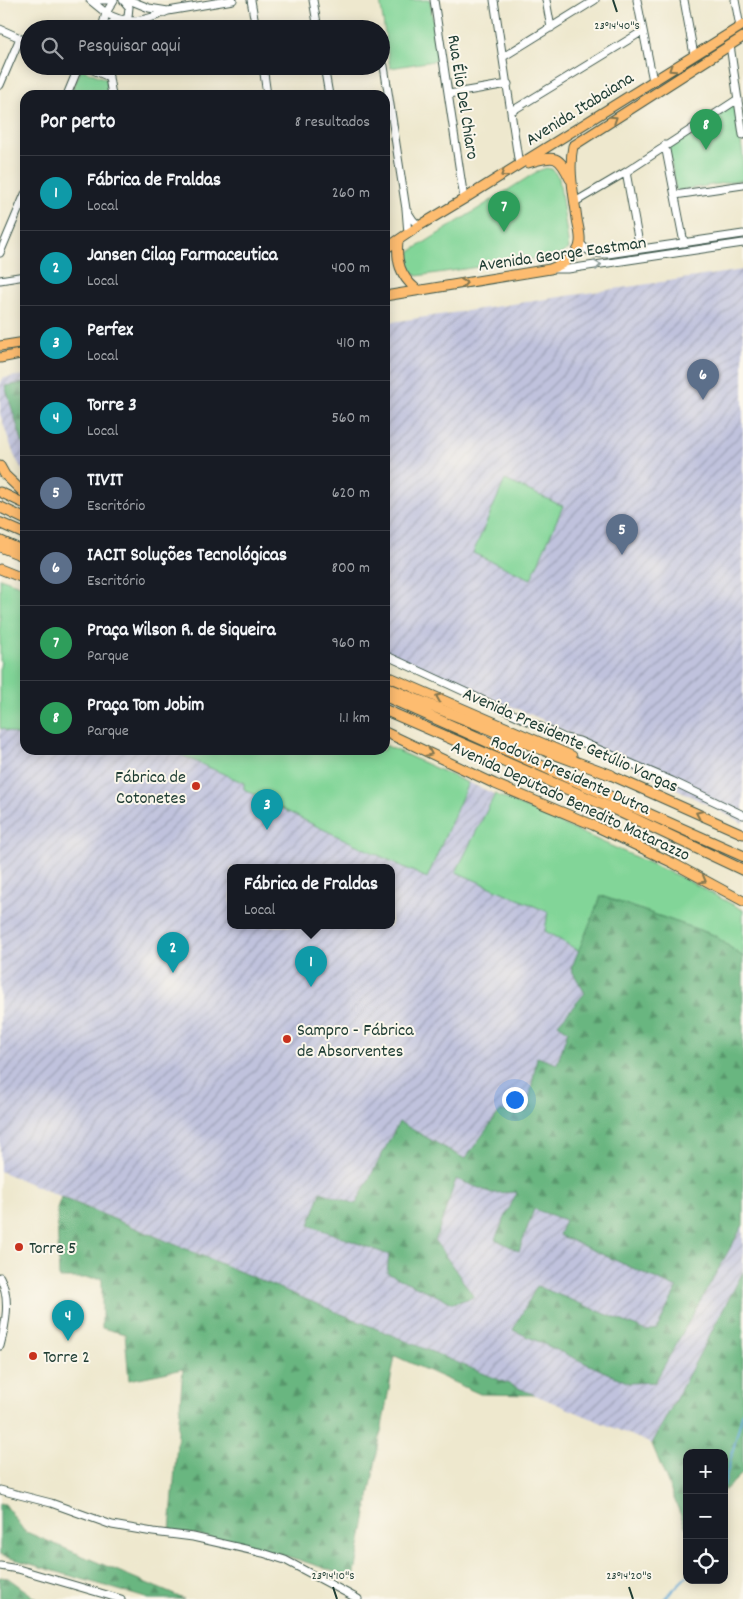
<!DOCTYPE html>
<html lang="pt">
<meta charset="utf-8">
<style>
body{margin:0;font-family:Dekko,sans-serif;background:#242831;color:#f1f3f6}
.controls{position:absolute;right:15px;bottom:15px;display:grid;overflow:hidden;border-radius:10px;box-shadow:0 2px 12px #0003}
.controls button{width:45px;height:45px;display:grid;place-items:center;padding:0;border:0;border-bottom:1px solid #363941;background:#171b24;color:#f1f3f6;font:25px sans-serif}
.you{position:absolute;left:514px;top:1099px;width:18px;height:18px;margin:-12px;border:4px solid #fff;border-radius:50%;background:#1a73e8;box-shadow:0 0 0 8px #1a73e833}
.badge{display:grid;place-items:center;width:32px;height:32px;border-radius:50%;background:#c8321e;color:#fff;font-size:16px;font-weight:700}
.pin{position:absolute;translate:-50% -41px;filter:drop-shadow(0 1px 2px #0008)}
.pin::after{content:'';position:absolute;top:26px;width:18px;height:15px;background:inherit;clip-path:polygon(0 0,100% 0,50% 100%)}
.popup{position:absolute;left:227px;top:864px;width:168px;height:65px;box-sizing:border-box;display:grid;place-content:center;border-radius:10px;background:#171b24;filter:drop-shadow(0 1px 4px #0005);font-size:16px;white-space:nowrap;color:#9ea1a6}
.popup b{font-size:19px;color:#f1f3f6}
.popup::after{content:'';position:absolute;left:50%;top:100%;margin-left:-10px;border:10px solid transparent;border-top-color:#171b24}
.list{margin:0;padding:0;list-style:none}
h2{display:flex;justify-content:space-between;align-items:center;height:65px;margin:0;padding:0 20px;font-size:21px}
h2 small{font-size:16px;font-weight:400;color:#9ea1a6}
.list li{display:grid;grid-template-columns:32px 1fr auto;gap:15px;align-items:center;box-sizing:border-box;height:75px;padding:0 20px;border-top:1px solid #363941}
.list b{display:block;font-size:19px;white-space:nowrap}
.list p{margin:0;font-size:16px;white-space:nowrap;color:#9ea1a6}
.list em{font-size:16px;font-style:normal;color:#9ea1a6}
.icon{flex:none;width:28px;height:28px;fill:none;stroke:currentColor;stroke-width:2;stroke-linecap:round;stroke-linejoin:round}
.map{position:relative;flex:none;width:743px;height:1599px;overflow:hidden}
.search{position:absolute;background:#171b24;box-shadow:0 2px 12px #0003;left:20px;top:20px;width:370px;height:55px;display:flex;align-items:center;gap:12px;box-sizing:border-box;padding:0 18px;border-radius:28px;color:#9ea1a6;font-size:19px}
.panel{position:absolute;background:#171b24;box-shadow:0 2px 12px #0003;left:20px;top:90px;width:370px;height:665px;border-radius:15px}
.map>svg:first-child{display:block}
</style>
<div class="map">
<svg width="743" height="1599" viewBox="0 0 743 1599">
<defs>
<pattern id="industrial-furrows" width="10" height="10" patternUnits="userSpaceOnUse" patternTransform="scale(1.25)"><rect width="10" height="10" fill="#c0c2dd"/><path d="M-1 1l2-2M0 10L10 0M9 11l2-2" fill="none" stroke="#9b9fb4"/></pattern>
<pattern id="forest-firs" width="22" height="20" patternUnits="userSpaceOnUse" patternTransform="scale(1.25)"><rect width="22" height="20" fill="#69b680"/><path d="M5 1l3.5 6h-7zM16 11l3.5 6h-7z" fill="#56956a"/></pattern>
</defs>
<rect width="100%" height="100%" fill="#fbf7ec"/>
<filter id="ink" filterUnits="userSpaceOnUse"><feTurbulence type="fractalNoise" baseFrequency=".02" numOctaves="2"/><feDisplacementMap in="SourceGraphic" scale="10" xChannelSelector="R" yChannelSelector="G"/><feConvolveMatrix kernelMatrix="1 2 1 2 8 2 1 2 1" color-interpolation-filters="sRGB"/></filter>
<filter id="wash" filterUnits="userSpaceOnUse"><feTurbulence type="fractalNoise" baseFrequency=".0096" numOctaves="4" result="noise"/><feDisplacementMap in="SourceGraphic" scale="20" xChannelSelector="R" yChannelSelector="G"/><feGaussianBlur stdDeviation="1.12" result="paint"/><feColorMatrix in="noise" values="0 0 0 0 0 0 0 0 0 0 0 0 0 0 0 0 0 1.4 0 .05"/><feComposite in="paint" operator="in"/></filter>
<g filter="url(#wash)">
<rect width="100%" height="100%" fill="#eee8ce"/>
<!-- industrial -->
<path fill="url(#industrial-furrows)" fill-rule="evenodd" d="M743 270V823L541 719 385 653V323Z
M25 375V475L14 455 0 414V382L3 378Z
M0 578 25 587V750H385V745L687 880 743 910V1272L652 1444 0 1171ZM231 868H391V926H231Z"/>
<!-- green -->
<path fill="#82d598" stroke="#508966" d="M380 0H430L439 60 390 68Z
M81 69 106 79 108 95H70Z
M735 102 743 156V180L676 191 668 145Z
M546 168 552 169 559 178 569 249 559 255 417 276 407 266V258L411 251 538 171Z
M505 480 563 506 531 579 473 553Z
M0 578 25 587V738L0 728V666L1 662 0 661Z
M385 745 468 783 427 878 312 824 244 789V783L170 750H385Z
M495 794 687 880 743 910V957L714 935 601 896 579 951 545 931 548 912 456 872Z"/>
<!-- forest -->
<path fill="url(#forest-firs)" stroke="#447a5a" d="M25 383V450L5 386Z
M601 896 714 935 743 957V1225L655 1382 629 1383 513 1330 537 1286 647 1331 657 1329 677 1288 559 1235 565 1220 534 1209 519 1251 495 1239 517 1192 492 1193 456 1179 435 1241 474 1297 453 1303 387 1273 389 1255 309 1225 321 1192 356 1204 399 1122 465 1159 500 1111 527 1112 537 1057 557 1064 568 1031 558 1024 585 993 571 969Z
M61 1197 535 1395 480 1394 395 1356 354 1579C297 1557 231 1539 170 1531L183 1369 129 1380 125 1334 102 1328V1278H59L57 1208Z
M743 1272V1473L724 1491V1453H687L686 1528 652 1444Z
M0 1503 5 1504 24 1531 184 1599H149L0 1555Z
M0 1577 8 1578 37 1599H0Z"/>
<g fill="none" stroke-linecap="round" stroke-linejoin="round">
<!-- stream -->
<path stroke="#61a9d8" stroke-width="2" d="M724 1485 743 1411
M664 1599 687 1576"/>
</g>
</g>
<g filter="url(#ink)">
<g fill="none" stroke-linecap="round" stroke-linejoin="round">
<!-- minor casing -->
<g stroke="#3e574b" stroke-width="9">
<path id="minor" d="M90 0 106 13 102 28
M91 0H111
M114 0 106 13C127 26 146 21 168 11
M129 0 149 8 168 11 233 0
M251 0 256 29
M313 0 318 29
M434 0 464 199
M494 0 519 165
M546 0 551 28
M637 0 653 81
M684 0 694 55
M735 0 740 27
M102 28C110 21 120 23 128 17L129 7 123 0
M0 29 29 42
M730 45 743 135
M503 57 595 0
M84 66 109 77
M107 66 112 95
M263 66 267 95
M324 66 329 95
M384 66 406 209 408 234
M0 85 20 38
M449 94 508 84
M67 95 79 66
M512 111 643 31
M665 145 684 243
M626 172 640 249
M675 195 743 185
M575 202 626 172 738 99
M407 211 413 220 419 226
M580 243C590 254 593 254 608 254L743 234
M0 253 25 194
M552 269H568L743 243
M0 280 25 276
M385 655 565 738 579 741 672 781 743 815
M0 1277C11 1298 6 1324 0 1346
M0 1490 51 1503 112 1525 153 1532 193 1537 263 1553 285 1560 358 1599
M0 1566 18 1569 121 1599"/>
</g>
<!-- major casing -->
<g stroke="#3e574b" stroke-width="11">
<path id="major" d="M528 163C554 156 558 153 570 179
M398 241C396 261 400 276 416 289
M385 249 419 226 464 199 743 25
M385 296 550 269C561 265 579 257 580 242 581 235 578 226 577 219 574 195 568 170 573 146L743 37
M0 346 25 342
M0 358 25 353
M0 466 5 475 25 494
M0 492 25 504
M0 547 25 557
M0 569 25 579
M385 675 572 756
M385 732 495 784 593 825 673 863 743 901
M606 773 743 834"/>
</g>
<!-- highway casing -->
<g stroke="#3e574b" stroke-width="12">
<path id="highway" d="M0 507 25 519
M0 523 25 534
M0 541 25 552
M385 687 504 735 611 775
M385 696 743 856
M385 710 618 811 743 870"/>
</g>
<!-- minor -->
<use href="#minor" stroke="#fff" stroke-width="7"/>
<!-- major -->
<use href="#major" stroke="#fdbc6f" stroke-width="9"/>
<!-- highway -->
<use href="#highway" stroke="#fdbc6f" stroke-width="10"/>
</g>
<!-- one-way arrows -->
<defs><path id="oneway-chevron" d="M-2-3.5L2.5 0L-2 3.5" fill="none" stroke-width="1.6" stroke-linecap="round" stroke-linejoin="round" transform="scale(1.25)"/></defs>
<g stroke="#83764f">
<use href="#oneway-chevron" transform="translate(672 69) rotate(147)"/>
<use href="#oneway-chevron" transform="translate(614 119) rotate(-33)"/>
<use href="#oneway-chevron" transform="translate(504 174) rotate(148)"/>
<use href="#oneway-chevron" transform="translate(464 283) rotate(-8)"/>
<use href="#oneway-chevron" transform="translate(439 697) rotate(-157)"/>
<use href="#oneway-chevron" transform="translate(429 753) rotate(25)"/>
<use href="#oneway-chevron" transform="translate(699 814) rotate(-156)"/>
<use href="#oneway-chevron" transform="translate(703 880) rotate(29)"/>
</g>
<use stroke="#8f9e9a" href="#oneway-chevron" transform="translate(598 265) rotate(-8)"/>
</g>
<!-- ticks -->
<path fill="none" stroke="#1f3d34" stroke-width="2" d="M613 0 617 12M333 1587 337 1599M629 1587 633 1599"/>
<!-- markers -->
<g fill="#c8321e" stroke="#fbf7ec" stroke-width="2">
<circle cx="196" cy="786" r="5"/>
<circle cx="287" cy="1039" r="5"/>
<circle cx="19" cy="1247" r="5"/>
<circle cx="33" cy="1356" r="5"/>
</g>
<g text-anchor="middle" stroke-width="4" stroke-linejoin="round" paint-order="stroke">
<!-- street labels -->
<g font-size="18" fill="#1f3d34" stroke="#fbf7ec">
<text transform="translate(464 97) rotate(81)" y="6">Rua Élio Del Chiaro</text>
<text transform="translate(579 108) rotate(-32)" y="6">Avenida Itabaiana</text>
<text transform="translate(562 253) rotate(-8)" y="6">Avenida George Eastman</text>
<text transform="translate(571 739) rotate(24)" y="6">Avenida Presidente Getúlio Vargas</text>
<text transform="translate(571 774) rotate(24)" y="6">Rodovia Presidente Dutra</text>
<text transform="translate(571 800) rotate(25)" y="6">Avenida Deputado Benedito Matarazzo</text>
</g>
<!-- poi labels -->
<g font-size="18" fill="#1f3d34" stroke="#fbf7ec" text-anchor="start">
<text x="186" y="782" text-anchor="end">Fábrica de<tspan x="186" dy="21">Cotonetes</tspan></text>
<text x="297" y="1035">Sampro - Fábrica<tspan x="297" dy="21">de Absorventes</tspan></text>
<text x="29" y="1253">Torre 5</text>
<text x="43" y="1362">Torre 2</text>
</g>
</g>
<g font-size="12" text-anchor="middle" fill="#1f3d34" stroke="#fbf7ec" stroke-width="4" stroke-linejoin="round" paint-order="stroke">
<text x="617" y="29">23°14'40"S</text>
<text x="333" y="1579">23°14'10"S</text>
<text x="629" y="1579">23°14'20"S</text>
</g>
</svg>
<div class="controls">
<button>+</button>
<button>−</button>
<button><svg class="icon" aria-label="locate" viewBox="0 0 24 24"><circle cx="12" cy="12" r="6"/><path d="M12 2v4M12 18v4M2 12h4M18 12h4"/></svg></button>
</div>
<div class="you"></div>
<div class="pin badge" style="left:311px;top:987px;background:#0f9aa8">1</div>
<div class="popup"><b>Fábrica de Fraldas</b>Local</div>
<div class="pin badge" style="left:173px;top:973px;background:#0f9aa8">2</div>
<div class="pin badge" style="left:267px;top:830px;background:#0f9aa8">3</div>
<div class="pin badge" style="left:68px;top:1341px;background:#0f9aa8">4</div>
<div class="pin badge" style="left:622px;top:555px;background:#5c6f8a">5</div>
<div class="pin badge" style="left:703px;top:400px;background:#5c6f8a">6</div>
<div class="pin badge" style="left:504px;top:232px;background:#2e9e5b">7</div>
<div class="pin badge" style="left:706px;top:150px;background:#2e9e5b">8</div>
<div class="search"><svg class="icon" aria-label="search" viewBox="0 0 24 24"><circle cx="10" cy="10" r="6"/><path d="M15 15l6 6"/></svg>Pesquisar aqui</div>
<section class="panel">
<h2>Por perto<small>8 resultados</small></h2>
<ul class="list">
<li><span class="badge" style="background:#0f9aa8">1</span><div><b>Fábrica de Fraldas</b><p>Local</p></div><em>260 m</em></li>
<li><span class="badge" style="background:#0f9aa8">2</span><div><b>Jansen Cilag Farmaceutica</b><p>Local</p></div><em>400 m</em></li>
<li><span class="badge" style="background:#0f9aa8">3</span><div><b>Perfex</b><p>Local</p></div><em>410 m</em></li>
<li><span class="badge" style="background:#0f9aa8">4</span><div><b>Torre 3</b><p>Local</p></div><em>560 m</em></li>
<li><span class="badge" style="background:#5c6f8a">5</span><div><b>TIVIT</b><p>Escritório</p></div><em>620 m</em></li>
<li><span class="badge" style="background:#5c6f8a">6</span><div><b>IACIT Soluções Tecnológicas</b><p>Escritório</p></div><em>800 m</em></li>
<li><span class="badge" style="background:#2e9e5b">7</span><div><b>Praça Wilson R. de Siqueira</b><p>Parque</p></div><em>960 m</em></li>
<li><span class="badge" style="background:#2e9e5b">8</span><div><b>Praça Tom Jobim</b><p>Parque</p></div><em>1.1 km</em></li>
</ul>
</section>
</div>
